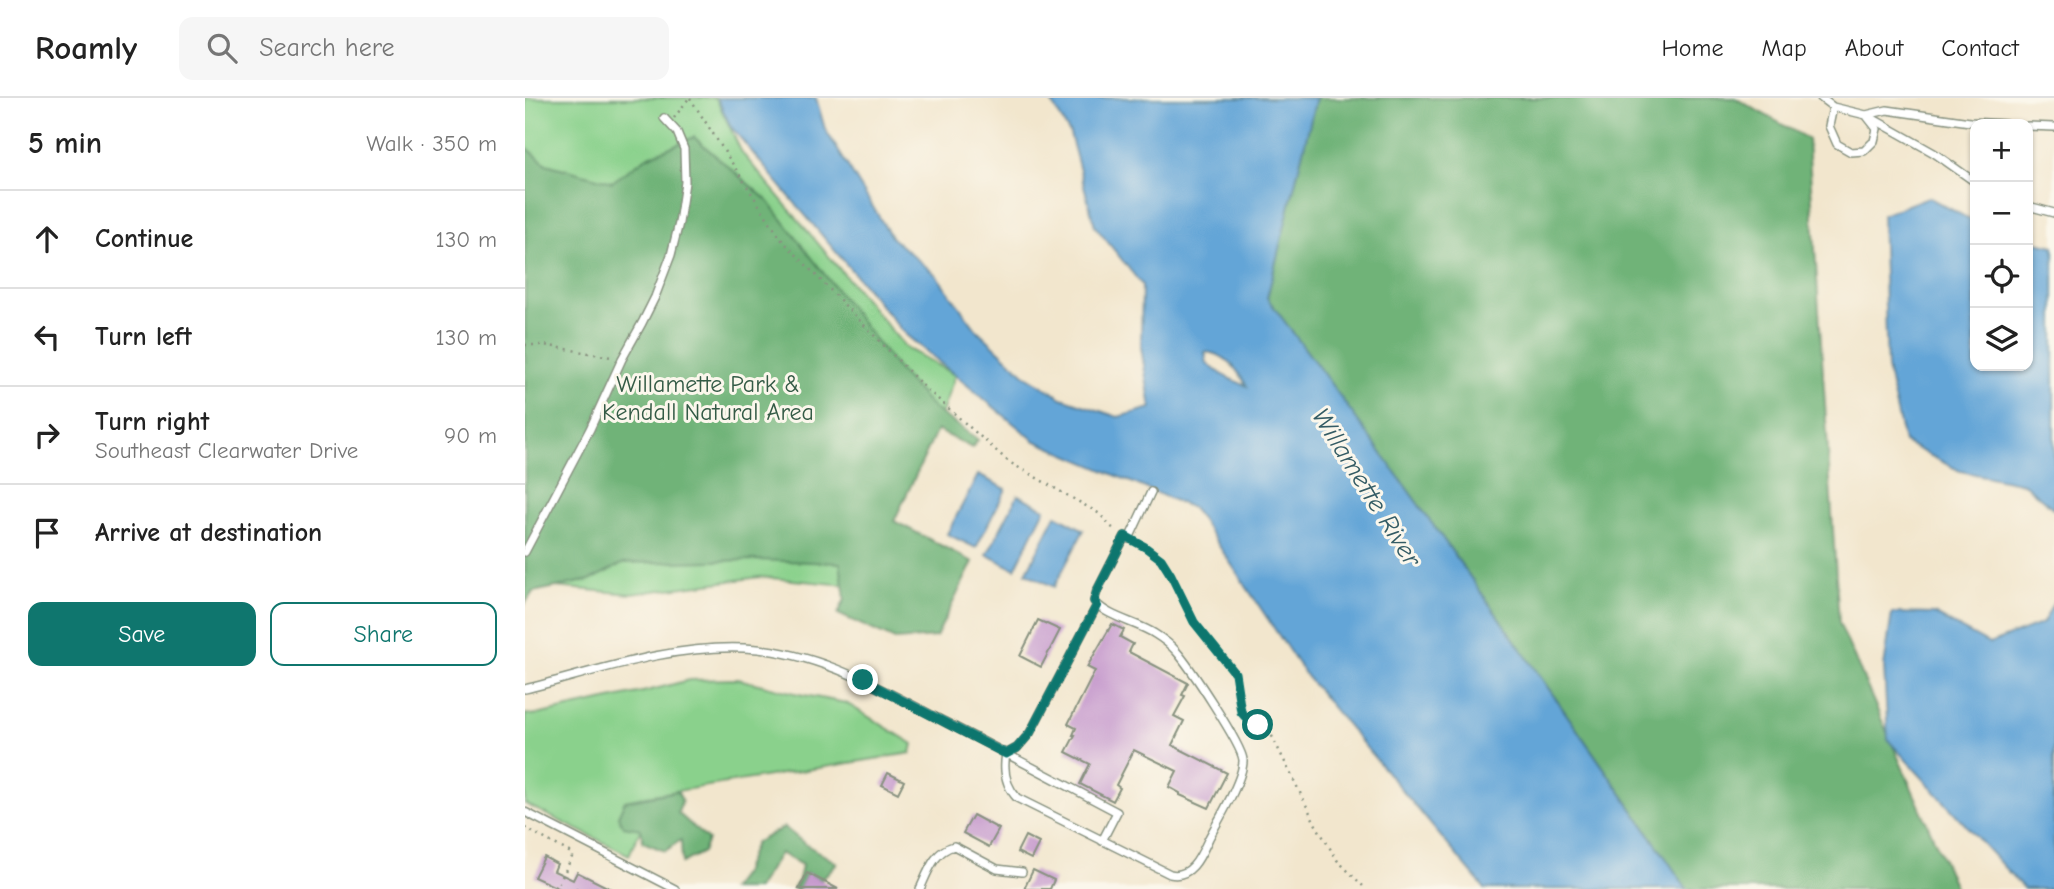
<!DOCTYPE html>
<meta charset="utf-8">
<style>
body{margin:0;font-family:"Comic Neue",sans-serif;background:#f6f6f6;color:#222}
.controls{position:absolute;right:21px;top:21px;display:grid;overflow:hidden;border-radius:14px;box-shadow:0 2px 5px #0004}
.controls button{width:63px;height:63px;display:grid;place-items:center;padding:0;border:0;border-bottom:2px solid #e0e0e0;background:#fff;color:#222;font:35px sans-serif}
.stop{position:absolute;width:21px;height:21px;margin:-16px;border:5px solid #0f766e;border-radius:50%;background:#fff}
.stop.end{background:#0f766e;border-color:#fff;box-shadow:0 2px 7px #0008}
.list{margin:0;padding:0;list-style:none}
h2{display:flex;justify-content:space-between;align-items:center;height:91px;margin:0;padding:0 28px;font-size:30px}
h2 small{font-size:23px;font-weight:400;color:#767676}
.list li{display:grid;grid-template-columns:46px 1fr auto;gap:21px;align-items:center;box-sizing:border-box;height:98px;padding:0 28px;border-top:2px solid #e0e0e0}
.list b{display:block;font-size:26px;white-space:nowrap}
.list p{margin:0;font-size:23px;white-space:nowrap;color:#767676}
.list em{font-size:23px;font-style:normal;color:#767676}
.actions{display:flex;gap:14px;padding:21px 28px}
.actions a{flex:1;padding:16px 0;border:2px solid #0f766e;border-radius:14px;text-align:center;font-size:24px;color:#0f766e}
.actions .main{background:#0f766e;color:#fff}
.icon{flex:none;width:38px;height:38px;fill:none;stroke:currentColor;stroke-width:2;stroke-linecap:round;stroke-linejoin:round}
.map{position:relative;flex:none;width:1529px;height:791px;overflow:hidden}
header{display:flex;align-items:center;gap:42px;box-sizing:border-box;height:98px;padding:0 35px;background:#fff;border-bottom:2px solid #e0e0e0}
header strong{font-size:33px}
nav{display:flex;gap:38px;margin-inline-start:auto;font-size:24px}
.search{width:490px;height:63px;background:#f6f6f6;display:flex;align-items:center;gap:18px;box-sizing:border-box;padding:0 24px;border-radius:14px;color:#767676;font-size:26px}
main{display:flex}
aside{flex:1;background:#fff}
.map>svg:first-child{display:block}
</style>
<header>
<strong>Roamly</strong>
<div class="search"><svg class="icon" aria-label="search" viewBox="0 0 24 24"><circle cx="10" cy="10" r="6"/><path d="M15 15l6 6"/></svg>Search here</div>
<nav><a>Home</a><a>Map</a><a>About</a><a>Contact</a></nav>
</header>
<main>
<aside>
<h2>5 min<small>Walk · 350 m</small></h2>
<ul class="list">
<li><svg class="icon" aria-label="ahead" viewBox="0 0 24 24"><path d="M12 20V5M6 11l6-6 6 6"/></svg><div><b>Continue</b></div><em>130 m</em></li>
<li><svg class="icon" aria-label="left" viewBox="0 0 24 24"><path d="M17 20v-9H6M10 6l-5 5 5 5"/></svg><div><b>Turn left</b></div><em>130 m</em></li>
<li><svg class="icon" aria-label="right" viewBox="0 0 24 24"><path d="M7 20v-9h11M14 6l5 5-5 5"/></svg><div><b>Turn right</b><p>Southeast Clearwater Drive</p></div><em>90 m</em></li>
<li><svg class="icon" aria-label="arrive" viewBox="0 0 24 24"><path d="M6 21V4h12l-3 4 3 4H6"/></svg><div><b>Arrive at destination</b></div></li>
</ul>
<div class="actions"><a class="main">Save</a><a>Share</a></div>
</aside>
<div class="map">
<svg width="1529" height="791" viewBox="0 0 1529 791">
<rect width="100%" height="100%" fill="#fbf7ec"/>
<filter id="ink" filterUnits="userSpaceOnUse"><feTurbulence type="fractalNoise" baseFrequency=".0143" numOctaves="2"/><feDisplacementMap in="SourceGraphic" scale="14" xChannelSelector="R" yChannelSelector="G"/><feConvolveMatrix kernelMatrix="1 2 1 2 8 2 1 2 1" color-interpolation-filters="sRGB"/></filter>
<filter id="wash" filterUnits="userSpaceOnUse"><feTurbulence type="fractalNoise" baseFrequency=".00686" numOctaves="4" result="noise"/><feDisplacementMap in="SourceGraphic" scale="28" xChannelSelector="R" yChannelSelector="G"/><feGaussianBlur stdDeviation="1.57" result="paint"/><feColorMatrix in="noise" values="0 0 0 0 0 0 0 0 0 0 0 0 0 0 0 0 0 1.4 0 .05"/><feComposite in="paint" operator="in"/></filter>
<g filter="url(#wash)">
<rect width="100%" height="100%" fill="#f2e6cd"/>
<!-- green -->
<path fill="#8ad18c" stroke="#548760" stroke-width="2" d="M0 0H191L217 55 381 250 430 277 411 332 359 444 321 487 235 479 106 496 19 488 0 479Z
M213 581 274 596 321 605 388 646 386 655 115 699 116 731 104 757 0 706V616L11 617 122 593 164 582Z"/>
<!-- forest -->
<path fill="#6fb378" stroke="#477856" stroke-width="2" d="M791 0H1210L1283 41 1314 525 1431 791H1162C1026 592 887 393 742 200Z
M169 39 243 103 375 274 408 310 453 342 447 350 412 332 369 423 448 464 411 539 370 542 313 516 320 501 315 465 230 462 99 465 65 482 8 494 0 506V48L21 66 87 84 122 59Z
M152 693 157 702 153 715 183 742 178 754 157 765 156 742 140 753 118 744 116 731 98 728 93 718 100 703Z
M259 729 280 746 312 765 296 782 282 775 274 791H268L274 782 277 767 255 755 232 791H206L218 775 230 745Z"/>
<!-- water -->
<path fill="#64a5d7" stroke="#427186" stroke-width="2" fill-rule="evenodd" d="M192 0H291L300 31 367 140 411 177 451 231 501 278 537 300 593 319 626 310 616 249 617 187 570 128 545 36 524 0H791L742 200C887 393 1026 592 1162 791H960L781 578 676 421 667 410 510 343 380 236 206 29ZM680 254C701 255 712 271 722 288L703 280 682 266Z
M1403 99 1450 124V268H1503V142L1529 148V411L1499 386 1435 373 1379 344 1362 270 1357 117Z
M453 377 481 391 451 450 422 436Z
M493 397 520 411 490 471 462 457Z
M531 417 559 432 529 489 501 475Z
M1529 504V791H1499L1363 642 1359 569 1367 515 1409 516 1464 546 1518 525Z"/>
<g id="blocks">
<!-- building -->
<path fill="#c192ca" d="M513 522 535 532 516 569 495 558Z
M587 526 599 532 595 539 608 546 604 554 663 585 657 597 660 598 649 618 659 623 647 647 702 675 684 710 655 697V695L644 689 652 673 609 652 591 687 595 690 588 703 555 686 565 666 541 654 550 637H548L551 630 543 626 570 573 562 569Z
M363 675 379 683 373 695 357 687Z
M448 717 474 731 464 749 438 735Z
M500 738 514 745 506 761 492 754Z
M19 759 32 766 29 773 48 782 52 774 86 791H35L9 779Z
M508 772 529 782 525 791H499Z
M282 775 296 782 313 791H274Z"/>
</g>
</g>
<g filter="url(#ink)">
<use href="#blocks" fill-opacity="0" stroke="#889280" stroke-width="2"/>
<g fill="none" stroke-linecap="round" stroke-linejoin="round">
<!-- lane casing -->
<g stroke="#889280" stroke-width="10">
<path id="lane" d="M1296 0 1308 9 1341 17 1352 31 1349 43 1339 53 1326 54 1312 46 1304 28 1308 9
M1341 17 1362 12 1445 24 1480 26
M1345 19 1409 55 1450 84
M1503 28 1529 29
M1503 108 1529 115
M604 441 626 394
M0 454 65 331 97 261 117 225 130 199 146 157 154 125 160 84 159 51 152 34 139 20
M0 591C72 573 144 547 219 550 293 553 358 592 422 625 479 654 535 684 592 714L577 743
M481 656C478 672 480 687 492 700L645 776C667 781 676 757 684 740 693 723 719 680 718 662 717 647 663 566 651 553 645 546 638 541 630 536 612 524 583 520 569 503L572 493 600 438
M481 656 492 650 505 635 572 507
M0 714 150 791
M395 791C403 774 409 753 429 748L472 771 497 774"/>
</g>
<!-- path -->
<path stroke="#889280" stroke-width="2.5" stroke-dasharray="2 5" stroke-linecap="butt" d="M165 0 256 141 396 286 484 364 575 416 585 428 592 433
M149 20 164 0
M0 247H19L86 259
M613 445 636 461 646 477 669 524 710 575 716 614 723 622 743 630 791 727 812 762 841 791
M0 730 46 755 47 759 31 791"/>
<!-- lane -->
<use href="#lane" stroke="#fff" stroke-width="7"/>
</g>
</g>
<g fill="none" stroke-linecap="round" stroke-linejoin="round" filter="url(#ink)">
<!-- route -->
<path stroke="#0f766e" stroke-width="9" d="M338 582 481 656 492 650 505 635 572 507 569 503 572 493 600 438 620 449 636 461 646 477 669 524 710 575 716 614 723 622 733 627"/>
</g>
<g text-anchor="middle" stroke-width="6" stroke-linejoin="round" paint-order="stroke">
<!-- park labels -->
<g font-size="24" fill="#345b46" stroke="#fbf7ec">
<text x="183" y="294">Willamette Park &amp;<tspan x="183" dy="28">Kendall Natural Area</tspan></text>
</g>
<!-- water labels -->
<g font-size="26" font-style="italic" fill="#345c65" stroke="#fbf7ec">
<text transform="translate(842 389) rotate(58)" y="9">Willamette River</text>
</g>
</g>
</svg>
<div class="controls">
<button>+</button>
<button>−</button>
<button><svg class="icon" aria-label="locate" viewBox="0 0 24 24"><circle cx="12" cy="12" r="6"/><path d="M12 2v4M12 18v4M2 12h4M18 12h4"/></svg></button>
<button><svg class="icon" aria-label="layers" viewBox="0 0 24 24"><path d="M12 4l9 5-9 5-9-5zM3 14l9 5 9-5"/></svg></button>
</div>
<div class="stop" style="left:733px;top:627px"></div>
<div class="stop end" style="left:338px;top:582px"></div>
</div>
</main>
